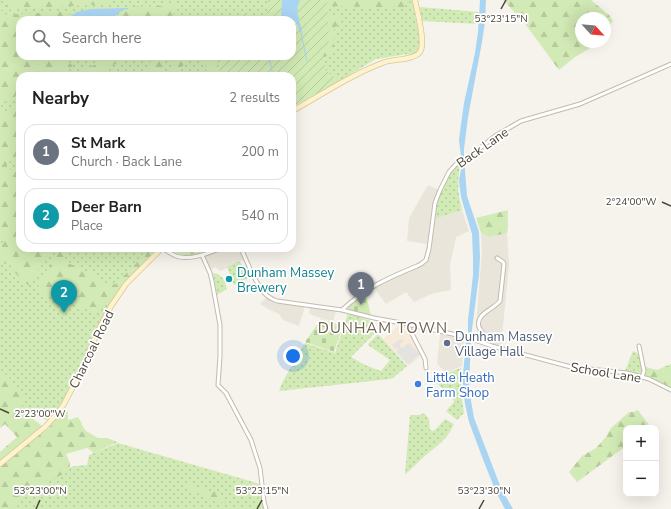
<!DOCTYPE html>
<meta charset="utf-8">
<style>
body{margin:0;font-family:"Nunito Sans",sans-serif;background:#f6f6f6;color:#222}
.controls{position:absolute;right:12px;bottom:12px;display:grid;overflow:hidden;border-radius:8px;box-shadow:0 4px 16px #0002}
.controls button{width:36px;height:36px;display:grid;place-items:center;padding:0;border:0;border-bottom:1px solid #e0e0e0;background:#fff;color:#222;font:20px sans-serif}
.compass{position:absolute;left:575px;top:12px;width:36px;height:36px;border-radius:50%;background:#fff;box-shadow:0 4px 16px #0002;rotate:116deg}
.you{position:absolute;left:293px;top:356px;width:14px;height:14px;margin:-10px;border:3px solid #fff;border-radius:50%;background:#1a73e8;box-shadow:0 0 0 6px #1a73e833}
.badge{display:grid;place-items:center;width:26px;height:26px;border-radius:50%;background:#fc3f1d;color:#fff;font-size:13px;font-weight:700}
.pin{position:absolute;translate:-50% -33px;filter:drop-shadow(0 1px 2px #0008)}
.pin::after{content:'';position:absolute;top:21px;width:14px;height:12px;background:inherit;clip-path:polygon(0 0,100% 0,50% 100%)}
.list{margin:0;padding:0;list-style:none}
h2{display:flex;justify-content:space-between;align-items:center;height:52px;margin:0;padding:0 16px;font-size:17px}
h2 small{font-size:13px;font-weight:400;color:#767676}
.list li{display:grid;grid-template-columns:26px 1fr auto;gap:12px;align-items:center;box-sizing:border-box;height:56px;margin:0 8px 8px;padding:0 8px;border:1px solid #e0e0e0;border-radius:12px}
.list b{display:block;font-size:15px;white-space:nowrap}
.list p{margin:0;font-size:13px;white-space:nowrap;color:#767676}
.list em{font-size:13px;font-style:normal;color:#767676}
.icon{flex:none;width:22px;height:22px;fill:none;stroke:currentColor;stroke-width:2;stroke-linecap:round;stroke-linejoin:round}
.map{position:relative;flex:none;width:671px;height:509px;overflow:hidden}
.search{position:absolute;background:#fff;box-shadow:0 4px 16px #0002;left:16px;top:16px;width:280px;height:44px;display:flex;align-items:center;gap:10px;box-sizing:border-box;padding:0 14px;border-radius:12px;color:#767676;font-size:15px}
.panel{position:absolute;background:#fff;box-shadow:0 4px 16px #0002;left:16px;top:72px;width:280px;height:180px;border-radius:12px}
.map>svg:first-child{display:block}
</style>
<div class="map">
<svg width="671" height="509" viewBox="0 0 671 509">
<defs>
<pattern id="grass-dots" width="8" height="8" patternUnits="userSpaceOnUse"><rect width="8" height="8" fill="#d2eab5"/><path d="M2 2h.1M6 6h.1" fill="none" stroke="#b6ca9c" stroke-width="1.8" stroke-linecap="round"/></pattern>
<pattern id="forest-firs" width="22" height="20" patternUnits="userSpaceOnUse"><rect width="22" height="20" fill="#d2eab5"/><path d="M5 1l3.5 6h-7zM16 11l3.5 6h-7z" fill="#b6ca9c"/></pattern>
<pattern id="cemetery-stones" width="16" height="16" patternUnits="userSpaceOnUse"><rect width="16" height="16" fill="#d2eab5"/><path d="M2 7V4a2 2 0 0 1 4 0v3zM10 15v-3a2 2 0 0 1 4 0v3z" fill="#b6ca9c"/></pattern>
<pattern id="garden-furrows" width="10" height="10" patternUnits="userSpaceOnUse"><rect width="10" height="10" fill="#d2eab5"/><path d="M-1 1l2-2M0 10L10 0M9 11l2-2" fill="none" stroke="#b6ca9c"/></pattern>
</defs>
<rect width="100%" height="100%" fill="#f6f3ec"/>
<!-- residential -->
<path fill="#eae5da" d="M428 185 441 191 435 219 462 210 469 231 456 237 450 265 451 290 431 294 414 302 406 292 386 304 372 285 419 263 422 261 424 258 427 244 407 241 409 218Z
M481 233 489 237 507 233 509 265 501 347 478 340 476 324 482 253Z
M228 248H239L244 259 221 271 217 269 216 267 210 270 207 264 205 257 207 255Z
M267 297 274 301 295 305 305 306 299 326 283 320 279 314 268 309 260 304Z
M310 307 336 310 333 322 312 315 309 313Z
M440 334 464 340 462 366 446 373 437 364Z"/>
<!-- commercial -->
<path fill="#f7ead8" d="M400 324 407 325 422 355 409 366 383 339Z"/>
<!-- grass -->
<path fill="url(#grass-dots)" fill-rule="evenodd" d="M0 0H413C414 6 414 13 416 19 418 31 422 38 418 50L414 53 376 59 339 81 292 76H20V248H157C135 272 114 294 99 323 91 339 86 356 79 371 70 389 61 406 49 421L15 407 0 393ZM20 20H292V56H20Z
M420 7 479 12 478 24 422 21Z
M458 163 460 164V166C457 183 458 194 462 210L435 219C437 198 444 178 458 163Z
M240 261 248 278 234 285 227 267Z
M214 273C223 275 225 281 227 289L217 295 213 274Z
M348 313 365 319 372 321 370 329 375 333 351 357 365 365 381 371 390 360 368 345 369 343 378 334 407 366 393 378 390 379 279 391 283 381 305 343 335 353Z
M633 351 639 354 642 371 641 374 625 371Z
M461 368V393L464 413 457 420 446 411 454 402 453 399 436 382 447 373Z
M424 413 429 419 430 430 433 431 437 428 445 419 454 424C446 441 439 444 426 455 419 461 412 468 405 475L410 415H420Z
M118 443 260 484 265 509H9L54 472 75 466 87 465 89 455Z"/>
<!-- forest -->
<path fill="url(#forest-firs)" d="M5 0H110V2L108 4 0 10V7H6L9 3Z
M300 0H404V8L328 6Z
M503 0H591L609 15 613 21 605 31V18H581V42H596L592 47 575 57 559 70 523 21Z
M174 4 177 7 176 12 172 16 164 20H115L123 13 126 7 161 6Z
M74 11 63 20H20V56H67C66 61 70 63 73 66L55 76H20V94L0 105V15Z
M319 14 338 15 342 20 339 24 334 28C335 37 335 50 327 56 324 58 318 59 315 60Z
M112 56H131L106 69 102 76H73Z
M154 56H168L156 76H141Z
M177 56H189L176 76H165Z
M203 56H214L218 76H208Z
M20 103V157C14 159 7 161 6 168L20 174V248H51L29 286 16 274 10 265 0 262V245L4 241 0 238V114Z
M508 210C507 218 509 225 507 233L489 237 481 233 476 218Z
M60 248H71L65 257 66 262 96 276 109 285 116 284 135 264 150 248H157L121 288 108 307V298L95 312 48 296 41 293 38 287 41 280Z
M170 248H198L200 254C189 255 177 257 170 248Z
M671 364V389L662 383 644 375 645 372V368L646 367 657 370Z
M1 370 10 378 12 386 20 388 21 392 23 398 22 407 28 415 47 430 64 409 68 412V420L78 417 81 422 83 427 86 431 98 438H107L118 442 115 443 94 453 87 448 66 454 70 463 69 472C53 478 23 493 16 509H0V452L17 437 5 424 0 428V372Z
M638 410 649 425 645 428H626V446L577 482 569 472 582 456 596 448 606 437 611 428 629 412H633Z
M184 483 188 484 194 487 200 489 216 492 227 500 224 503 211 499 201 494 190 491 186 488Z"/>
<!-- cemetery -->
<path fill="url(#cemetery-stones)" d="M366 294 371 316 348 310C350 302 359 298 366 294Z
M321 319 343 326 334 352 305 342Z"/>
<!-- garden -->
<path fill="url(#garden-furrows)" d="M268 0H282L281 20H242L243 15 245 14 254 15 256 17H266Z
M300 0H327L329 40 326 50 323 56 326 71 340 81 292 107V76H221L216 56H292V20L296 22 298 24H301C298 15 296 8 300 0Z"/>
<!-- parking -->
<path fill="#e5e3e0" d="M402 339 403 342 400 344V346L402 348 409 343 420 354 408 365 396 352 399 349 398 348 396 349 392 345 397 341Z"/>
<!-- water -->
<path fill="#a9d4f2" d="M282 0H300C294 11 300 21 302 32L300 33C296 18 295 20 281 20Z
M480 0H486L485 22 482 42 468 117 464 149V158L467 196 479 232 480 257 479 275 471 337 469 389 474 418 501 488 513 509H505L496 492 484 462 469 422 465 404 463 390V374L466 343 468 336V320L473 275V257L472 234 461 197 459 181 462 163 460 149 459 139 464 103 475 53 478 32Z
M128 8V9L122 10 111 20H65L77 12 91 9Z"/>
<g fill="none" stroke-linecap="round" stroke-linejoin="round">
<!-- stream -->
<path stroke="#a9d4f2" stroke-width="1" d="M301 33 307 61
M269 56 273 76"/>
<!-- street casing -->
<g stroke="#c2bbae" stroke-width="5">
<path id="street" d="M162 248C167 251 171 254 176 256 189 261 209 253 222 248
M241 248C246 260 254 280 262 290 266 296 271 299 277 301L342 310 374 318 407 324 466 337 492 346 571 367 627 373 649 379 671 390
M202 255 210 273 212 281 220 325V356L218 385 226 393 251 440 260 468 264 502 266 509
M342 310C365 288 388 278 417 266L421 264 426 260 429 249 435 203 440 190 449 172 458 162 469 157 495 136 521 121 580 104 671 64
M407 324 425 359 426 368
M485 343 486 338C484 335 481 331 479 327 475 314 494 309 500 301L504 264 503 262 497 258
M639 346 644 371 642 377"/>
</g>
<!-- secondary casing -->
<g stroke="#d6c79b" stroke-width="6">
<path id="secondary" d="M292 111C323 94 352 74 385 62 395 59 414 60 420 52 426 43 417 11 415 0
M0 464 45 427 57 414 64 404 81 371 97 333 111 306 126 284 162 248"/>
</g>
<!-- street -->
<use href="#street" stroke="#fff" stroke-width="3"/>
<!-- secondary -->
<use href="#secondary" stroke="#fff3cd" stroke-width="4.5"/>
</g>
<!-- ticks -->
<path fill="none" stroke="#4b4439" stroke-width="1.5" d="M501 9 506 0M662 202 671 206M0 409 9 413M36 509 40 500M257 509 262 500M479 509 484 500"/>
<!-- markers -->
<circle fill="#0f9aa8" stroke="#fff" stroke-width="1.5" cx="229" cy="279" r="4"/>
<circle fill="#5c6f8a" stroke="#fff" stroke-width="1.5" cx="447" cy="343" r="4"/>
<circle fill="#3f7fe0" stroke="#fff" stroke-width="1.5" cx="418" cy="384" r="4"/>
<g text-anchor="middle" stroke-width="3.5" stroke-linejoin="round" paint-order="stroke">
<!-- street labels -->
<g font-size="13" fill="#4b4439" stroke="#fff">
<text transform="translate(482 147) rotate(-35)" y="5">Back Lane</text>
<text transform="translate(91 349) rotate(-64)" y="5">Charcoal Road</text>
<text transform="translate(606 372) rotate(9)" y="5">School Lane</text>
</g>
<!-- culture labels -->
<g font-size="13" fill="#0d838f" stroke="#fff" text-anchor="start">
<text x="237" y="277">Dunham Massey<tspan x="237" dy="15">Brewery</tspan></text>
</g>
<!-- service labels -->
<g font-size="13" fill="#4e5e75" stroke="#fff" text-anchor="start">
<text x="455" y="341">Dunham Massey<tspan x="455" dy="15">Village Hall</tspan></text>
</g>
<!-- shop labels -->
<g font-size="13" fill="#366cbe" stroke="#fff" text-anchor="start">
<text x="426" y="382">Little Heath<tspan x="426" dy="15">Farm Shop</tspan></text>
</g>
<!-- quarter labels -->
<g font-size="15" letter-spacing="1" fill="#6e6250" stroke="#fff">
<text x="383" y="333">DUNHAM TOWN</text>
</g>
</g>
<g font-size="10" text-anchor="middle" fill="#4b4439" stroke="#fff" stroke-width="3.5" stroke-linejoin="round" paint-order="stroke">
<text x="501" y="22">53°23'15"N</text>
<text x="631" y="205">2°24'00"W</text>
<text x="40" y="417">2°23'00"W</text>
<text x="40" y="494">53°23'00"N</text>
<text x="262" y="494">53°23'15"N</text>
<text x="484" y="494">53°23'30"N</text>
</g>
</svg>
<div class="controls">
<button>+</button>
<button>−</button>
</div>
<svg class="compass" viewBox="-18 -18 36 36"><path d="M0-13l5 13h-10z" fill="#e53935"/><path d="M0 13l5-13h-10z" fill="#767676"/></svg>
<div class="you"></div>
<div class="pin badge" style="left:361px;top:305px;background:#6b7280">1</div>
<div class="pin badge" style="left:64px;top:313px;background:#0f9aa8">2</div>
<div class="search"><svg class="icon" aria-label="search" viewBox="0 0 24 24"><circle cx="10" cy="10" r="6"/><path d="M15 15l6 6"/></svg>Search here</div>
<section class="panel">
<h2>Nearby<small>2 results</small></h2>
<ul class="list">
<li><span class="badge" style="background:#6b7280">1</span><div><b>St Mark</b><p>Church · Back Lane</p></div><em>200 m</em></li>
<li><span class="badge" style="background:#0f9aa8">2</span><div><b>Deer Barn</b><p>Place</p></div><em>540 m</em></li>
</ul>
</section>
</div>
